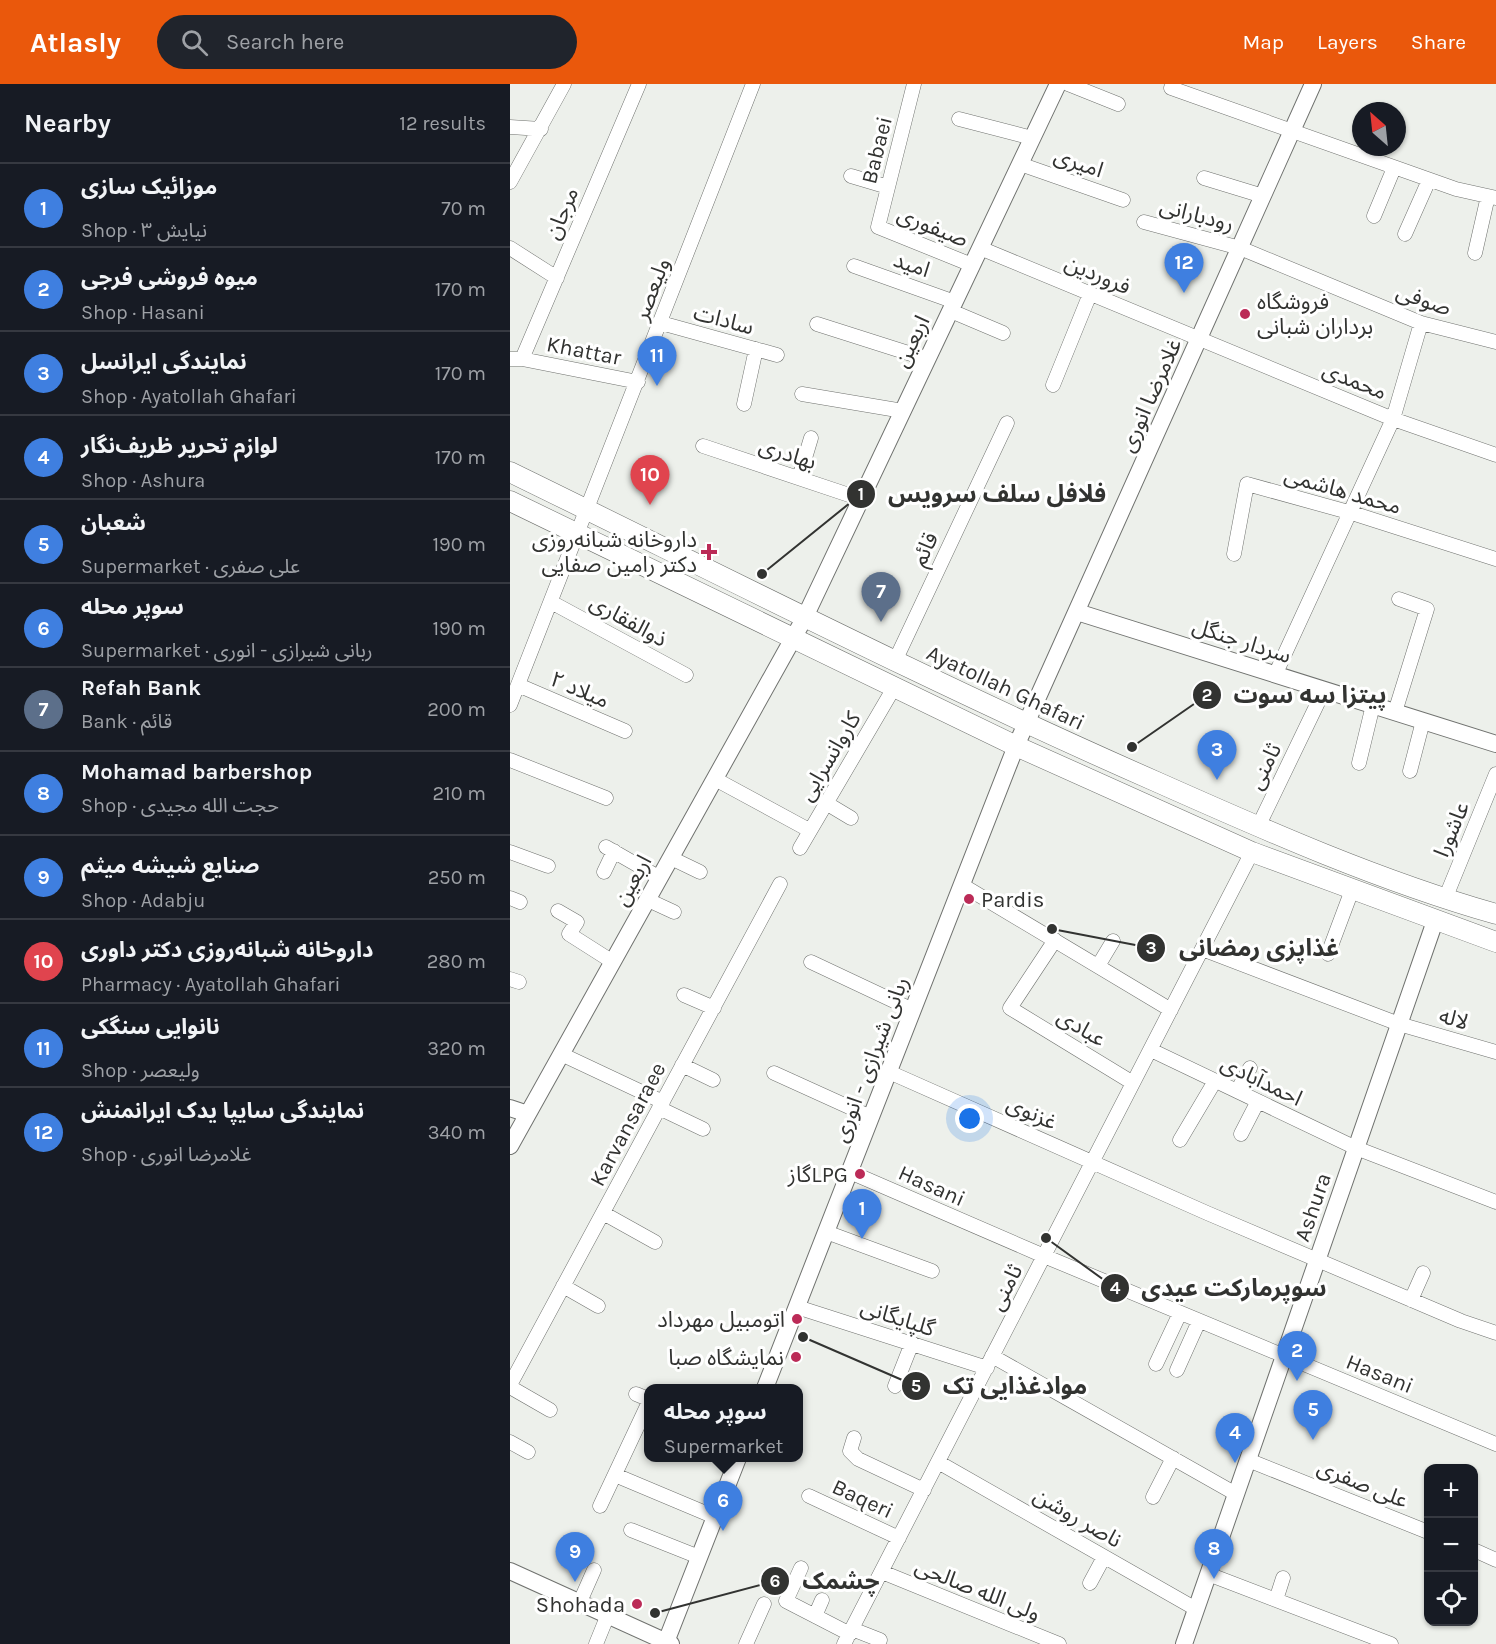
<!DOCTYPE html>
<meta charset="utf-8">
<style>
body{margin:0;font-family:Karla,"Noto Sans Arabic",sans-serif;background:#20242c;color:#f1f3f6}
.controls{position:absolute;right:18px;bottom:18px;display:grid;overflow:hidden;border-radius:12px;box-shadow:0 2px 4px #0004}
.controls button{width:54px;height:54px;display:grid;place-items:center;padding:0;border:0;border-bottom:2px solid #363941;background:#171b24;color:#f1f3f6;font:30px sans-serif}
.compass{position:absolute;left:842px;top:18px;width:54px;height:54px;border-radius:50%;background:#171b24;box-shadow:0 2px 4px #0004;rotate:333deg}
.you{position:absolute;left:460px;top:1035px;width:21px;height:21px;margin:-15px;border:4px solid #fff;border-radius:50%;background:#1a73e8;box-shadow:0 0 0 9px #1a73e833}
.badge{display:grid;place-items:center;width:39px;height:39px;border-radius:50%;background:#ea580c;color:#fff;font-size:20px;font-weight:700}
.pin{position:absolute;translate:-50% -50px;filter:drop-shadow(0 2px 3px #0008)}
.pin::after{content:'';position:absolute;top:32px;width:21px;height:18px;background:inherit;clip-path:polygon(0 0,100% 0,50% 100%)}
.popup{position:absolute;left:134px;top:1300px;width:159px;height:78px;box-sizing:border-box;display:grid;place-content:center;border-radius:12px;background:#171b24;filter:drop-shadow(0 2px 4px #0005);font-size:20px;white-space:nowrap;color:#9ea1a6}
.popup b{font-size:22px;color:#f1f3f6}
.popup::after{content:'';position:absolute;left:50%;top:100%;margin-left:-12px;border:12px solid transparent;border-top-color:#171b24}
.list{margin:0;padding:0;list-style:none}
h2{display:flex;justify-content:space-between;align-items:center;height:78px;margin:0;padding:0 24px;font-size:26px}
h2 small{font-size:20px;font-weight:400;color:#9ea1a6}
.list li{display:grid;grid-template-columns:39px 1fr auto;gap:18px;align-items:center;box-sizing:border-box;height:84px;padding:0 24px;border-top:2px solid #363941}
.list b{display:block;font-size:22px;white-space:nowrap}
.list p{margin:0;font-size:20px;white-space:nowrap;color:#9ea1a6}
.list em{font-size:20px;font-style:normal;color:#9ea1a6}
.icon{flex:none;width:33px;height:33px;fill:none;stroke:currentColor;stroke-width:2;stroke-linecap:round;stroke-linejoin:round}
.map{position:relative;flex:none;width:986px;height:1560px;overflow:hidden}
header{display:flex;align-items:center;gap:36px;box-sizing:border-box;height:84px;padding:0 30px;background:#ea580c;color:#fff}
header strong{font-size:28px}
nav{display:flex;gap:33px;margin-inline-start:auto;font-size:21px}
.search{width:420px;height:54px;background:#20242c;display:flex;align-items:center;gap:15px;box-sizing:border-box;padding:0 21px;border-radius:33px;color:#9ea1a6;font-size:22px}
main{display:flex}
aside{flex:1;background:#171b24}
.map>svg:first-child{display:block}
</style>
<header>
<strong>Atlasly</strong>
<div class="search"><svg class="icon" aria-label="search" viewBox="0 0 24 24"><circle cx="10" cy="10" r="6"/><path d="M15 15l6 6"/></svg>Search here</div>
<nav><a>Map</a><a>Layers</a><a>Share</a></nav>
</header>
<main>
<aside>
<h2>Nearby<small>12 results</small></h2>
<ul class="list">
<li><span class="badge" style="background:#3f7fe0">1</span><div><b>موزائیک سازی</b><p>Shop · نیایش ۳</p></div><em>70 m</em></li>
<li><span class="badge" style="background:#3f7fe0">2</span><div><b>میوه فروشی فرجی</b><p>Shop · Hasani</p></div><em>170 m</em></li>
<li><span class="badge" style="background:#3f7fe0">3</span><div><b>نمایندگی ایرانسل</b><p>Shop · Ayatollah Ghafari</p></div><em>170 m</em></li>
<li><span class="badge" style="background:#3f7fe0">4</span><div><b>لوازم تحریر ظریف‌نگار</b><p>Shop · Ashura</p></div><em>170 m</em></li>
<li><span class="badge" style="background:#3f7fe0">5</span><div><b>شعبان</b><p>Supermarket · علی صفری</p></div><em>190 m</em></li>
<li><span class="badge" style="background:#3f7fe0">6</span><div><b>سوپر محله</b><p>Supermarket · ربانی شیرازی - انوری</p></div><em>190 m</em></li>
<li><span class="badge" style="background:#5c6f8a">7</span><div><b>Refah Bank</b><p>Bank · قائم</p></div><em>200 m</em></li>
<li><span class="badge" style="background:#3f7fe0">8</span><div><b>Mohamad barbershop</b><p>Shop · حجت الله مجیدی</p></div><em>210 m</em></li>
<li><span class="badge" style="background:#3f7fe0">9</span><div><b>صنایع شیشه میثم</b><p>Shop · Adabju</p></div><em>250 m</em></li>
<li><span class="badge" style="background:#e0444e">10</span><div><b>داروخانه شبانه‌روزی دکتر داوری</b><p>Pharmacy · Ayatollah Ghafari</p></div><em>280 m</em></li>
<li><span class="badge" style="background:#3f7fe0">11</span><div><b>نانوایی سنگکی</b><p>Shop · ولیعصر</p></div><em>320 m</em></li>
<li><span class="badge" style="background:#3f7fe0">12</span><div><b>نمایندگی سایپا یدک ایرانمنش</b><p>Shop · غلامرضا انوری</p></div><em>340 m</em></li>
</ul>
</aside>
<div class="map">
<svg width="986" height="1560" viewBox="0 0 986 1560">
<rect width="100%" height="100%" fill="#edf0eb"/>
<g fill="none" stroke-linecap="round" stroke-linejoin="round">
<!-- minor casing -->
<g stroke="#70726f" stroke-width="15">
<path id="minor" d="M404 0 368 143 462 181
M558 0 608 20
M661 4 946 105 986 114
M449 35 522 54
M0 43 31 45
M510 80 613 116
M341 92 378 103
M694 94 753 112
M0 98 54 0
M864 132 884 84
M634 138 730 164 911 239 986 258
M895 150 919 96
M0 164 47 194
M470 164 883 335 986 371
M965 169 978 112
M344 182 445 218
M441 227 493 249
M151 239 267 271
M307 240 417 275
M0 275H12L128 298
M12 275 129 0
M543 301 580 210
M292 310 393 327
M234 320 246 265
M193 362 351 415
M289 394 301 354
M724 470 737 400 842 429 986 475
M41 518 176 591
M385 577 497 339
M765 591 883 335 911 239
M8 601 115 647
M0 621 243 0
M885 628 917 525 889 515
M0 676 96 714
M849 679 863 621
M900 687 913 637
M205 695 299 746
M316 719 341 734
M748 743 814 606
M96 763 150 794
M290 764 385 602
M0 768 38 782
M161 774 190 788
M94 788 104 767
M452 801 661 926
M0 814 10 818
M935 815 986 690
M138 816 164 828
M48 827 67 838 59 850 103 878
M545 856 500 924 623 999
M692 865 889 940 986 968
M818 870 842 806
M301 878 403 926
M588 882 603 857
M0 895 9 898
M174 911 204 924
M641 966 846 1064 986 1118
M51 970 153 1018
M172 981 203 996
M379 988 697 1129 951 1237 986 1249
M264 989 361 1033
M727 1007 740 984
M149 1024 193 1045
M731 1050 748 1017
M670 1056 705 997
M340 1088 534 1172 986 1360
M93 1129 145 1158
M316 1148 422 1187
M53 1202 88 1222
M901 1216 913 1189
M287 1223 477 1284
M482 1272 726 1410
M646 1280 670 1229
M667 1286 689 1237
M0 1301 270 800
M385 1302 402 1259
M0 1303 40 1326
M126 1310 138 1315
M344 1354 340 1367 348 1375 414 1406
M0 1358 18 1368
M738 1376 918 1448
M428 1378 686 1525
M105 1391 205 1433
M299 1412 389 1454
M643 1413 663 1374
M90 1422 138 1320
M121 1446 189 1473
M964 1466 986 1476
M291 1484 276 1517 340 1550
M372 1488 549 1560
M698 1490 881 1560
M580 1499 594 1473
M766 1516 773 1494
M69 1520 84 1486
M305 1532 312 1516
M342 1545 370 1556
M86 1560 97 1533
M236 1560 254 1520
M334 1560 742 768"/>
</g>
<!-- tertiary casing -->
<g stroke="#70726f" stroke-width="18">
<path id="tertiary" d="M567 528 986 660
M0 1024 18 1030
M0 1062 295 533 548 0
M255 1304 506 662 803 0
M0 1487 161 1560
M156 1558 228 1374
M674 1560 925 837"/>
</g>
<!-- secondary casing -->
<g stroke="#70726f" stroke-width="21">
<path id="secondary" d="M0 388C215 493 428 602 647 698 757 747 870 797 986 830
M0 417 506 662 742 768 986 858"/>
</g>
<!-- minor -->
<use href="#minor" stroke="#fff" stroke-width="14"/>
<!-- tertiary -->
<use href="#tertiary" stroke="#fff" stroke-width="16"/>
<!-- secondary -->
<use href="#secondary" stroke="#fff" stroke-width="20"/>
</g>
<!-- markers -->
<g fill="#bb2b57" stroke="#fff" stroke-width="2">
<circle cx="735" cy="230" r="6"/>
<path d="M196 459h6v6h6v6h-6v6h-6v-6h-6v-6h6z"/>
<circle cx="459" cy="815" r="6"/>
<circle cx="350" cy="1090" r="6"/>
<circle cx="287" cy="1235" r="6"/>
<circle cx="286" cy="1273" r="6"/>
<circle cx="127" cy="1520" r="6"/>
</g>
<g text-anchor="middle" stroke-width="6" stroke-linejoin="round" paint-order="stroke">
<!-- street labels -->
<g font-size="22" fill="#323331" stroke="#fff">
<text transform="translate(366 66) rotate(-76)" y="8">Babaei</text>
<text transform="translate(569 78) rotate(19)" y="8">امیری</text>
<text transform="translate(51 129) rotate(-67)" y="8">مرجان</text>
<text transform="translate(687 130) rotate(15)" y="8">رودبارانی</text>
<text transform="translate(423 142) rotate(22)" y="8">صیفوری</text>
<text transform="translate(402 180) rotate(19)" y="8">امید</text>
<text transform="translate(588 190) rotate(23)" y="8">فروردین</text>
<text transform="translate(141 205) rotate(-69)" y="8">ولیعصر</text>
<text transform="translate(914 215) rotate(19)" y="8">صوفی</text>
<text transform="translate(214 235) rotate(15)" y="8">سادات</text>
<text transform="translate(401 257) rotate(-64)" y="8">اربعین</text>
<text transform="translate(74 266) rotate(11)" y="8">Khattar</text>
<text transform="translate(845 296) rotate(22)" y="8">محمدی</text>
<text transform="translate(640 311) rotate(-66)" y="8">غلامرضا انوری</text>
<text transform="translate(278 369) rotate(18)" y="8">بهادری</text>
<text transform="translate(833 406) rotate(16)" y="8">محمد هاشمی</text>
<text transform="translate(414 465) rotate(-65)" y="8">قائم</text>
<text transform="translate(119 536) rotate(29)" y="8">ذوالفقاری</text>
<text transform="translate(732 556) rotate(18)" y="8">سردار جنگل</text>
<text transform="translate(496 603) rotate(25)" y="8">Ayatollah Ghafari</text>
<text transform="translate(70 605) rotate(23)" y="8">میلاد ۲</text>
<text transform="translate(319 672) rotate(-59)" y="8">کاروانسرایی</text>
<text transform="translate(754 682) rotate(-64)" y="8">ثامنی</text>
<text transform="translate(941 745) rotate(-67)" y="8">عاشورا</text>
<text transform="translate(122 796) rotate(-61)" y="8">اربعین</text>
<text transform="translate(944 934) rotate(16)" y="8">لاله</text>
<text transform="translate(572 943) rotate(31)" y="8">عبادی</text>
<text transform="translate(360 975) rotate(-69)" y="8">ربانی شیرازی - انوری</text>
<text transform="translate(752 996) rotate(26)" y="8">احمدآبادی</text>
<text transform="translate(522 1028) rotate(24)" y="8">غزنوی</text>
<text transform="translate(117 1040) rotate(-62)" y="8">Karvansaraee</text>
<text transform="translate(422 1101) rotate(24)" y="8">Hasani</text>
<text transform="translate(802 1123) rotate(-71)" y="8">Ashura</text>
<text transform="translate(495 1203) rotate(-63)" y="8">ثامنی</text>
<text transform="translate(388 1233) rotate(18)" y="8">گلپایگانی</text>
<text transform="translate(870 1289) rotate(22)" y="8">Hasani</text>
<text transform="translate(853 1399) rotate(22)" y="8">علی صفری</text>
<text transform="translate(353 1414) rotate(25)" y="8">Baqeri</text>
<text transform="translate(568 1433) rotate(30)" y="8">ناصر روشن</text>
<text transform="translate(468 1505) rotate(22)" y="8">ولی الله صالحی</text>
</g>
<!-- poi labels -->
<g font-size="22" fill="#323331" stroke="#fff" text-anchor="end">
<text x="747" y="225" text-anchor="start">فروشگاه<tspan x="747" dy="25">برداران شبانی</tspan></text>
<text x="187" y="463">داروخانه شبانه‌روزی<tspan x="187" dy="25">دکتر رامین صفایی</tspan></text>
<text x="471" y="823" text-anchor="start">Pardis</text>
<text x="338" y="1098">گازLPG</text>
<text x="275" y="1243">اتومبیل مهرداد</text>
<text x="274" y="1281">نمایشگاه صبا</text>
<text x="115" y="1528">Shohada</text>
</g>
</g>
<!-- callouts -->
<path fill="none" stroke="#323331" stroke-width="2" d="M252 490L351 410M622 663L697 611M542 845L641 864M536 1154L605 1204M293 1253L406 1302M145 1529L265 1497"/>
<g fill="#323331" stroke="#fff" stroke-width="2">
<circle cx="252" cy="490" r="6"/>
<circle cx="622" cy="663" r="6"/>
<circle cx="542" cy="845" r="6"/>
<circle cx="536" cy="1154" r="6"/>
<circle cx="293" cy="1253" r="6"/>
<circle cx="145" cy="1529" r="6"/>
<circle cx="351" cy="410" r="15"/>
<circle cx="697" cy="611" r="15"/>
<circle cx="641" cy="864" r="15"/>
<circle cx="605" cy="1204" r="15"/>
<circle cx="406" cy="1302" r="15"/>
<circle cx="265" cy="1497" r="15"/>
</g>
<g font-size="18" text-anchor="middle" font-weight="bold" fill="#fff">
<text x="351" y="416">1</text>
<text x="697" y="617">2</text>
<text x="641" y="870">3</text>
<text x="605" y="1210">4</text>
<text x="406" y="1308">5</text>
<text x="265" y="1503">6</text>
</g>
<g font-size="24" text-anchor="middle" font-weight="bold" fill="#323331" stroke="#fff" stroke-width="6" stroke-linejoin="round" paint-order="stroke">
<text x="487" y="418">فلافل سلف سرویس</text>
<text x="800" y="619">پیتزا سه سوت</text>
<text x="749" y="872">غذاپزی رمضانی</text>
<text x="724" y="1212">سوپرمارکت عیدی</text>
<text x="505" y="1310">موادغذایی تک</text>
<text x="331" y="1505">چشمک</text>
</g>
</svg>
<div class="controls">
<button>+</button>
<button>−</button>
<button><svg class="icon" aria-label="locate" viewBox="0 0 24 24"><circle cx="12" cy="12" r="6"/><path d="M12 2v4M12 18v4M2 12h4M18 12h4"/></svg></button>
</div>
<svg class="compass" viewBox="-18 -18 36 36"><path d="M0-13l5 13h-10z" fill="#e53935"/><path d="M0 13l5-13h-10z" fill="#9ea1a6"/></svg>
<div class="you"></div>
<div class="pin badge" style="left:352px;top:1155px;background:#3f7fe0">1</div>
<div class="pin badge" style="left:787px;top:1297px;background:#3f7fe0">2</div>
<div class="pin badge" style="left:707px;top:696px;background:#3f7fe0">3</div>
<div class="pin badge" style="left:725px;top:1379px;background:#3f7fe0">4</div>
<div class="pin badge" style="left:803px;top:1356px;background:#3f7fe0">5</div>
<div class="pin badge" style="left:213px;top:1447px;background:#3f7fe0">6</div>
<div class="popup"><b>سوپر محله</b>Supermarket</div>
<div class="pin badge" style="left:371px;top:538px;background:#5c6f8a">7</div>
<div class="pin badge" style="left:704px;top:1495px;background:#3f7fe0">8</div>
<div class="pin badge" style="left:65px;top:1498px;background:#3f7fe0">9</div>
<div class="pin badge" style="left:140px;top:421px;background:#e0444e">10</div>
<div class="pin badge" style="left:147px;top:302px;background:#3f7fe0">11</div>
<div class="pin badge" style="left:674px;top:209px;background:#3f7fe0">12</div>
</div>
</main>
